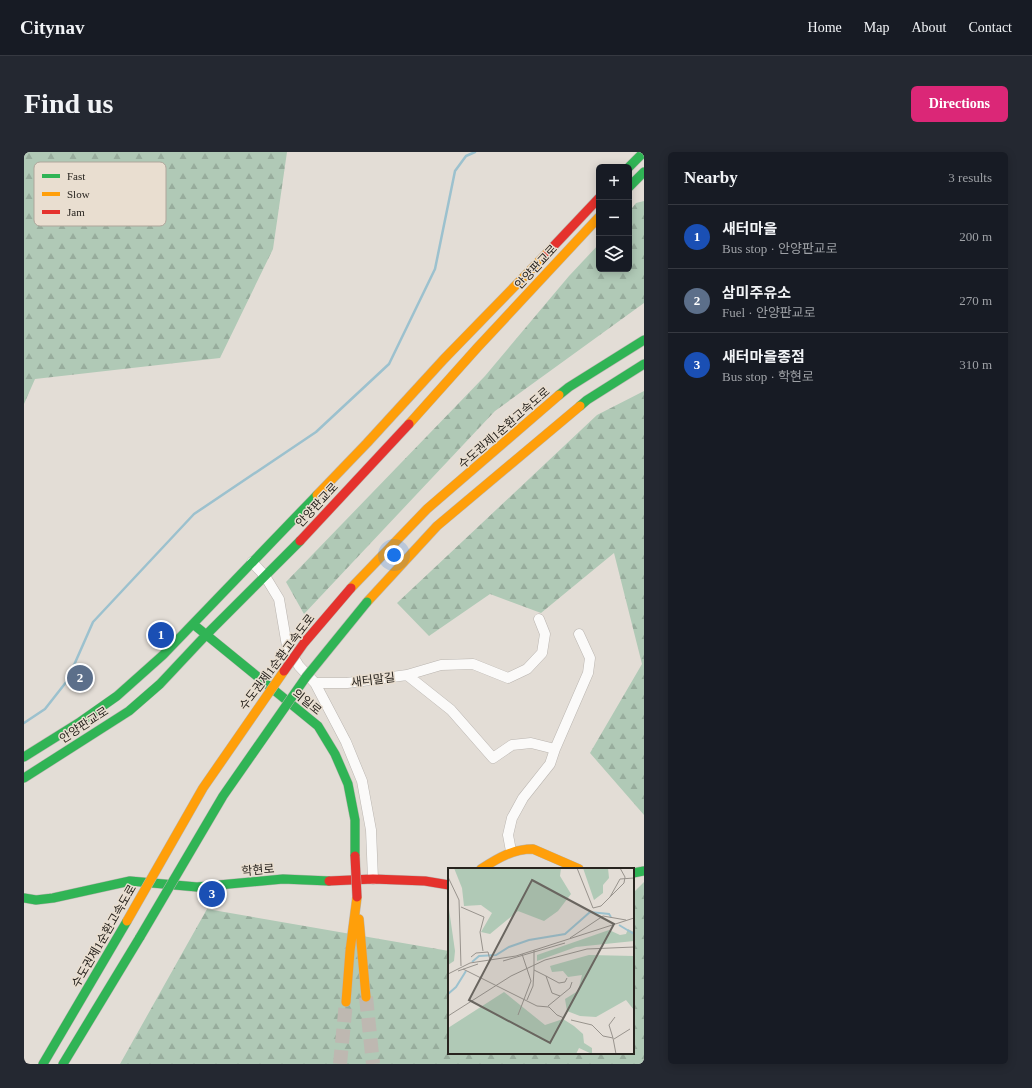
<!DOCTYPE html>
<meta charset="utf-8">
<style>
body{margin:0;font-family:"Times New Roman","Noto Sans KR",serif;background:#242831;color:#f1f3f6}
.controls{position:absolute;right:12px;top:12px;display:grid;overflow:hidden;border-radius:6px;box-shadow:0 2px 10px #0003}
.controls button{width:36px;height:36px;display:grid;place-items:center;padding:0;border:0;border-bottom:1px solid #363941;background:#171b24;color:#f1f3f6;font:20px sans-serif}
.you{position:absolute;left:370px;top:403px;width:14px;height:14px;margin:-10px;border:3px solid #fff;border-radius:50%;background:#1a73e8;box-shadow:0 0 0 6px #1a73e833}
.badge{display:grid;place-items:center;width:26px;height:26px;border-radius:50%;background:#db2777;color:#fff;font-size:13px;font-weight:700}
.pin{position:absolute;translate:-50% -50%;border:2px solid #fff;box-shadow:0 1px 4px #0006}
.list{margin:0;padding:0;list-style:none}
h2{display:flex;justify-content:space-between;align-items:center;height:52px;margin:0;padding:0 16px;font-size:17px}
h2 small{font-size:13px;font-weight:400;color:#9ea1a6}
.list li{display:grid;grid-template-columns:26px 1fr auto;gap:12px;align-items:center;box-sizing:border-box;height:64px;padding:0 16px;border-top:1px solid #363941}
.list b{display:block;font-size:15px;white-space:nowrap}
.list p{margin:0;font-size:13px;white-space:nowrap;color:#9ea1a6}
.list em{font-size:13px;font-style:normal;color:#9ea1a6}
.icon{flex:none;width:22px;height:22px;fill:none;stroke:currentColor;stroke-width:2;stroke-linecap:round;stroke-linejoin:round}
.map{position:relative;flex:none;width:620px;height:912px;overflow:hidden;border-radius:6px}
header{display:flex;align-items:center;gap:24px;box-sizing:border-box;height:56px;padding:0 20px;background:#171b24;border-bottom:1px solid #363941}
header strong{font-size:19px}
nav{display:flex;gap:22px;margin-inline-start:auto;font-size:14px}
.intro{display:flex;align-items:center;justify-content:space-between;box-sizing:border-box;height:96px;padding:0 24px}
h1{margin:0;font-size:28px}
.button{padding:10px 18px;border-radius:6px;background:#db2777;color:#fff;font-size:14px;font-weight:700}
main{display:flex;gap:24px;padding:0 24px}
aside{flex:1;background:#171b24;border-radius:6px;box-shadow:0 2px 10px #0003}
.map>svg:first-child{display:block}
</style>
<header>
<strong>Citynav</strong>
<nav><a>Home</a><a>Map</a><a>About</a><a>Contact</a></nav>
</header>
<div class="intro"><h1>Find us</h1><a class="button">Directions</a></div>
<main>
<div class="map">
<svg width="620" height="912" viewBox="0 0 620 912">
<defs>
<pattern id="forest-firs" width="22" height="20" patternUnits="userSpaceOnUse"><rect width="22" height="20" fill="#b0c9b6"/><path d="M5 1l3.5 6h-7zM16 11l3.5 6h-7z" fill="#97ac9c"/></pattern>
</defs>
<rect width="100%" height="100%" fill="#e3ddd6"/>
<!-- forest -->
<path fill="url(#forest-firs)" d="M0 0H263L249 97 196 206 11 227 0 252Z
M620 49V151L471 259 280 462 262 430 461 224 545 124 575 92V117H605V60L612 51Z
M620 239V663L566 601 618 512 590 401 517 461 466 442 405 484 373 451 573 263Z
M620 730V912H96L183 757 425 799V901H609V741Z"/>
<g fill="none" stroke-linecap="round" stroke-linejoin="round">
<!-- stream -->
<path stroke="#9cc1ce" stroke-width="2.5" d="M0 571 21 557 43 529 69 470 170 362 292 280 365 212 411 117 431 19 442 4 451 0"/>
<!-- secondary-tunnel -->
<path stroke="#beb8b1" stroke-width="14" stroke-dasharray="14 7" stroke-linecap="butt" d="M342 845 349 912
M316 912 322 850"/>
<!-- street casing -->
<g stroke="#bab5b0" stroke-width="11">
<path id="street" d="M228 410 241 424 255 447 263 494 275 514 291 531H323L383 523 427 558 469 606 488 593 507 591 531 597
M383 523 417 513 449 512 484 526 503 517 518 501 521 482 515 467
M291 531 322 590 338 629 347 678 349 727
M487 699 484 683 488 666 499 646 526 612 531 597 564 521 566 506 555 482"/>
</g>
<!-- fast casing -->
<g stroke="#bab5b0" stroke-width="10">
<path id="fast" d="M605 15 620 0
M605 35 620 20
M535 243 545 235 620 188
M556 254 563 248 620 212
M169 472 294 574 311 602 324 632 331 668V704
M0 605 56 570 93 544 139 503 293 343
M0 626 105 559 136 532 182 483 276 389
M609 721 620 719
M0 746 12 748 29 746 106 729 173 735 259 727 305 729
M19 912 103 769
M39 912 116 785"/>
</g>
<!-- slow casing -->
<g stroke="#bab5b0" stroke-width="10">
<path id="slow" d="M385 272 453 196 575 65
M293 343 343 291 420 207 524 100
M327 436 403 357 535 243
M343 450 413 374 556 254
M457 717C474 706 489 697 509 697L555 717
M335 767 342 845
M322 850 326 799 333 745"/>
</g>
<!-- jam casing -->
<g stroke="#bab5b0" stroke-width="10">
<path id="jam" d="M524 100 575 46
M276 389 385 272
M305 729 349 727 401 729 425 733"/>
</g>
<!-- street -->
<use href="#street" stroke="#fbfaf9" stroke-width="10"/>
<!-- fast -->
<use href="#fast" stroke="#30b455" stroke-width="9"/>
<!-- slow -->
<use href="#slow" stroke="#ff9f0a" stroke-width="9"/>
<!-- jam -->
<use href="#jam" stroke="#e5322d" stroke-width="9"/>
<!-- fast-bridge casing -->
<g stroke="#bab5b0" stroke-width="10" stroke-linecap="butt">
<path id="fast-bridge" d="M116 785 199 644 282 525 343 450"/>
</g>
<!-- slow-bridge casing -->
<g stroke="#bab5b0" stroke-width="10" stroke-linecap="butt">
<path id="slow-bridge" d="M103 769 179 636 260 519"/>
</g>
<!-- jam-bridge casing -->
<g stroke="#bab5b0" stroke-width="10" stroke-linecap="butt">
<path id="jam-bridge" d="M260 519 280 491 327 436
M331 704 333 745"/>
</g>
<!-- fast-bridge -->
<use href="#fast-bridge" stroke="#30b455" stroke-width="9"/>
<!-- slow-bridge -->
<use href="#slow-bridge" stroke="#ff9f0a" stroke-width="9"/>
<!-- jam-bridge -->
<use href="#jam-bridge" stroke="#e5322d" stroke-width="9"/>
</g>
<g text-anchor="middle" stroke-width="3" stroke-linejoin="round" paint-order="stroke">
<!-- street labels -->
<g font-size="12" fill="#28241f" stroke="#e9ded0">
<text transform="translate(512 115) rotate(-47)" y="4">안양판교로</text>
<text transform="translate(480 276) rotate(-41)" y="4">수도권제1순환고속도로</text>
<text transform="translate(293 353) rotate(-47)" y="4">안양판교로</text>
<text transform="translate(253 510) rotate(-53)" y="4">수도권제1순환고속도로</text>
<text transform="translate(349 528) rotate(-7)" y="4">새터말길</text>
<text transform="translate(283 550) rotate(39)" y="4">의일로</text>
<text transform="translate(60 573) rotate(-33)" y="4">안양판교로</text>
<text transform="translate(234 718) rotate(-5)" y="4">학현로</text>
<text transform="translate(80 784) rotate(-60)" y="4">수도권제1순환고속도로</text>
</g>
</g>
<!-- overview -->
<g transform="translate(424 716)">
<rect width="186" height="186" fill="#e3ddd6"/>
<path d="M6 0H113L112 8 123 26 110 43 96 53 70 43 42 66 33 64 44 45 33 37 16 38 14 20ZM135 0H160L161 10 155 17V25L146 32ZM0 34 7 83 6 93 0 97ZM180 61 186 64V73L128 79 89 93V87L161 62 172 67 178 66ZM141 87 186 88V142L178 132 148 149 132 148 119 143 117 131 130 123 134 107 120 109 115 103 104 104 102 98ZM56 124 97 157 115 151 126 158 135 166 136 175 144 180V186L131 180 128 186H0V160Z" fill="#b0c9b6"/>
<path fill="none" stroke="#9cc1ce" stroke-width="2" d="M171 57 186 66M24 94 31 88 48 87 61 79 81 72 117 66 142 44 161 46 163 49M0 126 8 119 18 103"/>
<path fill="none" stroke="#98938d" stroke-width="1" d="M129 0 145 40 153 38 162 29 172 11 186 10M0 9 11 32 13 98M162 29 176 15 177 9 172 0M13 39 36 49 32 64 35 83M122 70 155 48 178 52M86 82V102L98 108 104 125 112 128M23 89 28 85 40 84 42 92M55 93 117 75M15 101 89 138 101 139 109 147 116 150M10 103 30 96M0 106 22 95 68 88 186 50M98 108 111 115 117 114 119 110M79 132 85 118 86 102M100 138 122 120 124 114M70 147 83 113 74 86M0 148 63 108 97 92 139 81 186 79M123 152 144 157 155 168 165 170 168 186M165 170 161 157 167 149M166 171 182 161"/>
<path fill="#69655f" fill-opacity="0.15" stroke="#69655f" stroke-width="2" d="M84 12 166 56 102 175 21 132Z"/>
<rect width="186" height="186" fill="none" stroke="#28241f" stroke-width="2"/>
</g>
<!-- legend -->
<rect x="10" y="10" width="132" height="64" rx="6" fill="#e9ded0" stroke="#afa69b" stroke-width="1"/>
<rect x="18" y="22" width="18" height="4" fill="#30b455"/>
<rect x="18" y="40" width="18" height="4" fill="#ff9f0a"/>
<rect x="18" y="58" width="18" height="4" fill="#e5322d"/>
<g font-size="11" fill="#28241f">
<text x="43" y="28">Fast</text>
<text x="43" y="46">Slow</text>
<text x="43" y="64">Jam</text>
</g>
</svg>
<div class="controls">
<button>+</button>
<button>−</button>
<button><svg class="icon" aria-label="layers" viewBox="0 0 24 24"><path d="M12 4l9 5-9 5-9-5zM3 14l9 5 9-5"/></svg></button>
</div>
<div class="you"></div>
<div class="pin badge" style="left:137px;top:483px;background:#1a4fb4">1</div>
<div class="pin badge" style="left:56px;top:526px;background:#5c6f8a">2</div>
<div class="pin badge" style="left:188px;top:742px;background:#1a4fb4">3</div>
</div>
<aside>
<h2>Nearby<small>3 results</small></h2>
<ul class="list">
<li><span class="badge" style="background:#1a4fb4">1</span><div><b>새터마을</b><p>Bus stop · 안양판교로</p></div><em>200 m</em></li>
<li><span class="badge" style="background:#5c6f8a">2</span><div><b>삼미주유소</b><p>Fuel · 안양판교로</p></div><em>270 m</em></li>
<li><span class="badge" style="background:#1a4fb4">3</span><div><b>새터마을종점</b><p>Bus stop · 학현로</p></div><em>310 m</em></li>
</ul>
</aside>
</main>
